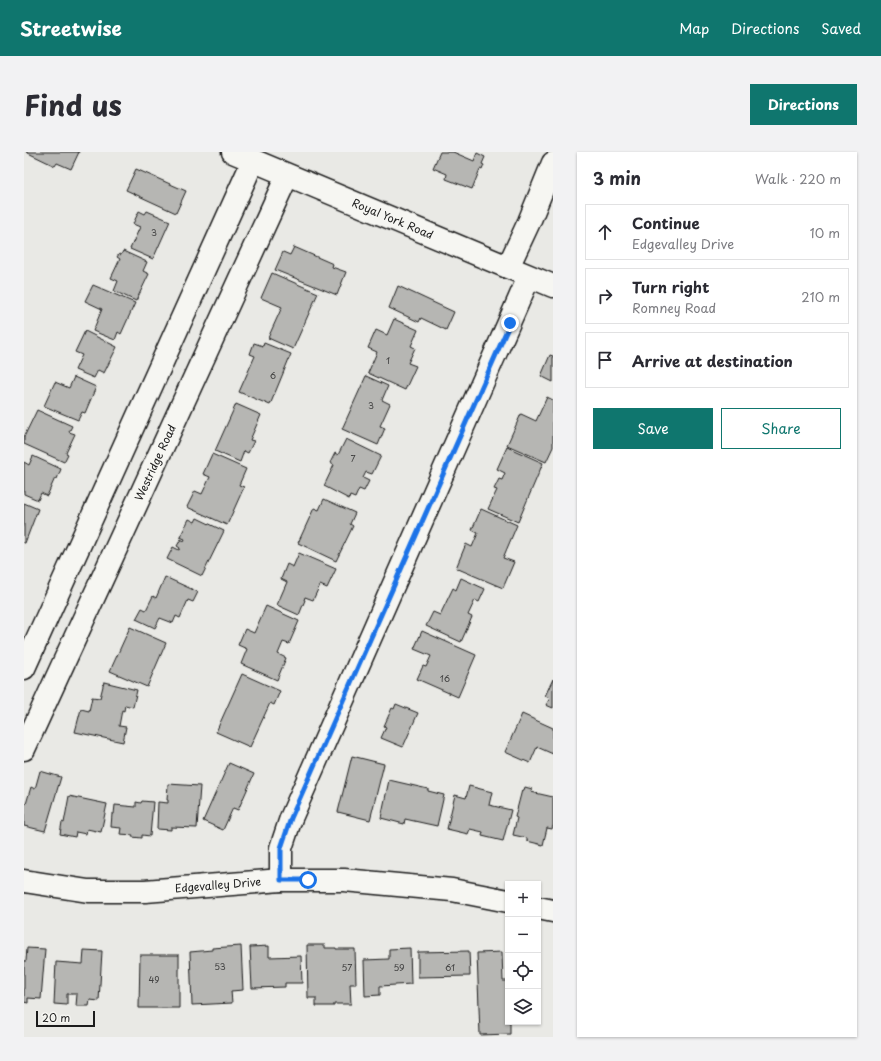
<!DOCTYPE html>
<meta charset="utf-8">
<style>
body{margin:0;font-family:"Playpen Sans",sans-serif;background:#f2f2f3;color:#2b2b33}
.controls{position:absolute;right:12px;bottom:12px;display:grid;overflow:hidden;border-radius:0px;box-shadow:0 1px 3px #0004}
.controls button{width:36px;height:36px;display:grid;place-items:center;padding:0;border:0;border-bottom:1px solid #e1e1e2;background:#fff;color:#2b2b33;font:20px sans-serif}
.scale{position:absolute;left:12px;bottom:10px;width:59px;box-sizing:border-box;padding-left:4px;border:2px solid #1c1c1c;border-top:0;font-size:11px;line-height:14px;white-space:nowrap;color:#1c1c1c;-webkit-text-stroke:3px #f6f6f2;paint-order:stroke}
.stop{position:absolute;width:12px;height:12px;margin:-9px;border:3px solid #1a73e8;border-radius:50%;background:#fff}
.stop.end{background:#1a73e8;border-color:#fff;box-shadow:0 1px 4px #0008}
.list{margin:0;padding:0;list-style:none}
h2{display:flex;justify-content:space-between;align-items:center;height:52px;margin:0;padding:0 16px;font-size:17px}
h2 small{font-size:13px;font-weight:400;color:#7c7c81}
.list li{display:grid;grid-template-columns:26px 1fr auto;gap:12px;align-items:center;box-sizing:border-box;height:56px;margin:0 8px 8px;padding:0 8px;border:1px solid #e1e1e2;border-radius:0px}
.list b{display:block;font-size:15px;white-space:nowrap}
.list p{margin:0;font-size:13px;white-space:nowrap;color:#7c7c81}
.list em{font-size:13px;font-style:normal;color:#7c7c81}
.actions{display:flex;gap:8px;padding:12px 16px}
.actions a{flex:1;padding:9px 0;border:1px solid #0f766e;border-radius:0px;text-align:center;font-size:14px;color:#0f766e}
.actions .main{background:#0f766e;color:#fff}
.icon{flex:none;width:22px;height:22px;fill:none;stroke:currentColor;stroke-width:2;stroke-linecap:round;stroke-linejoin:round}
.map{position:relative;flex:none;width:529px;height:885px;overflow:hidden;border-radius:0px}
header{display:flex;align-items:center;gap:24px;box-sizing:border-box;height:56px;padding:0 20px;background:#0f766e;color:#fff}
header strong{font-size:19px}
nav{display:flex;gap:22px;margin-inline-start:auto;font-size:14px}
.intro{display:flex;align-items:center;justify-content:space-between;box-sizing:border-box;height:96px;padding:0 24px}
h1{margin:0;font-size:28px}
.button{padding:10px 18px;border-radius:0px;background:#0f766e;color:#fff;font-size:14px;font-weight:700}
main{display:flex;gap:24px;padding:0 24px}
aside{flex:1;background:#fff;border-radius:0px;box-shadow:0 1px 3px #0004}
.map>svg:first-child{display:block}
</style>
<header>
<strong>Streetwise</strong>
<nav><a>Map</a><a>Directions</a><a>Saved</a></nav>
</header>
<div class="intro"><h1>Find us</h1><a class="button">Directions</a></div>
<main>
<div class="map">
<svg width="529" height="885" viewBox="0 0 529 885">
<rect width="100%" height="100%" fill="#e9e9e5"/>
<filter id="ink" filterUnits="userSpaceOnUse"><feTurbulence type="fractalNoise" baseFrequency=".025" numOctaves="2"/><feDisplacementMap in="SourceGraphic" scale="8" xChannelSelector="R" yChannelSelector="G"/><feConvolveMatrix kernelMatrix="1 2 1 2 8 2 1 2 1" color-interpolation-filters="sRGB"/></filter>
<g filter="url(#ink)">
<!-- building -->
<path fill="#b6b6b3" stroke="#1c1c1c" d="M2 0H55L47 17 33 11 31 14Z
M416 0H429L450 9 453 1 461 5 458 12 460 13 458 18 456 17 448 37 422 27 423 22 409 16Z
M112 17 162 39 152 61 102 38Z
M115 59 121 62 123 59 146 69 129 107 106 97 116 75 109 72Z
M270 95 309 112 308 115 322 120 313 143 251 118 259 100 266 103Z
M99 99 123 110 119 119 125 122 112 149 90 139 94 129 87 126 96 107 93 105 95 102 97 103Z
M248 121 294 141 269 197 244 186 258 155 237 146Z
M69 133 111 151 97 182 94 180 91 188 69 179 78 157 61 149Z
M374 134 430 160 422 178 397 166 395 170 365 156Z
M370 167 394 178 387 194 391 196 384 211 392 214 381 238 344 221 353 200 344 196 352 178 363 183Z
M61 179 93 195 80 221 74 218 70 226 51 218 58 203 51 200Z
M230 191 239 194 240 191 267 202 246 253 215 240 231 204 226 202Z
M526 203 529 204V230L517 224Z
M342 224 364 234 358 248 366 252 356 274 361 276 354 293 318 277Z
M50 225 72 235 61 261 58 260 54 268 20 254 31 230 45 236Z
M523 245 529 248V295L522 310 483 293 497 262 512 269Z
M212 252 237 263 226 288 230 289 224 301 220 299 216 310 191 299Z
M13 258 48 274 45 280 51 282 42 301 44 302 40 310 0 292V285Z
M322 287 357 304 348 322 342 320 339 326 345 329 340 339 335 337 331 346 326 344 325 347 300 334 310 313 306 311 311 301 314 303Z
M483 295 519 311 494 370 464 357 473 338 470 337 475 327 478 328 481 321 473 317Z
M188 302 222 317 215 333 220 335 203 373 163 355 171 339 178 342 186 325 179 322Z
M9 304 37 317 33 327 31 326 23 344 17 341 14 348 0 342V310L5 313Z
M300 347 331 361 326 372 329 374 312 409 274 391 290 356 295 358Z
M0 351 14 357 1 391H0Z
M457 357 493 373 479 406 490 410 479 436 432 416 442 392 448 395 454 381 448 378Z
M173 366 200 379 178 424 143 407 149 395 155 398 156 396 153 394 157 387 160 389 161 387 156 385 165 367 171 370Z
M275 401 312 417 303 436 296 433 289 448 281 445 280 448H281L275 463 253 453 263 430 257 427 263 412 269 415Z
M141 425 174 440 169 450 164 448 156 466 152 464 149 471 136 466 131 476 112 467 118 456 122 458 129 444 132 446Z
M437 426 461 437 455 450 451 448 444 463 448 465 437 490 402 474 409 460 416 463 429 436 432 438Z
M242 454 275 469 265 492 259 490 254 502 262 506 253 528 217 512 223 497 214 493 221 477 230 481Z
M106 475 142 491 123 535 86 519Z
M398 479 452 503 434 545 393 527 399 514 402 515 407 504 390 497Z
M218 522 256 539 250 553 246 551 226 595 192 580Z
M529 527V556L522 553 526 546 521 544Z
M80 530 113 538 109 555 101 553 100 559 98 558 95 574 102 575 99 590 51 580 57 557 65 559 68 545 76 546Z
M372 552 394 561 379 595 357 586 362 575 360 574 368 556 370 557Z
M498 562 529 576V602L513 595 506 611 481 600Z
M328 604 360 612 346 668 314 660Z
M205 611 230 622 214 658 209 656 199 678 179 669Z
M16 619 37 625 21 679 0 674V651L2 652 7 635 11 637Z
M365 628 404 637V639L420 643 413 674 381 667 380 672 357 666Z
M144 632 176 634 173 676 147 675V678L133 677 134 650 144 651V648H143Z
M445 634 468 640 465 653 487 658 479 689 458 684 459 680 446 677 444 682 423 677 431 643 442 646Z
M501 635 508 637 507 640 529 645V673L528 677 523 676 519 693 503 689V686L489 683 493 666 491 665 498 638H500Z
M45 644 83 652 77 680 63 677 62 682 52 680 51 685 36 682 38 670 40 671Z
M118 649 129 650 126 684 118 683V686L108 685 109 683 96 682 97 676 87 675 88 662H90L91 653 112 655V650L117 651Z
M283 793H301V796H312V797H331L332 832H326L327 852H310V854H292V846H284Z
M217 794 219 838 207 839 208 851 168 853 166 800 188 798V796Z
M245 794V805L277 804 278 831H261V835L228 836 226 795Z
M3 796 21 797 17 847 4 846V851L0 850V809H2Z
M386 796 387 832 356 834V843L341 844 340 808 365 807V797Z
M60 798 78 799 75 849 66 848 65 854H52L53 842H43V853L30 852 32 810 59 812Z
M445 799 446 824 394 825V800Z
M478 800 479 829H484V870H486V882L456 883 453 801Z
M116 803H155V856H115Z"/>
<g fill="none" stroke-linecap="round" stroke-linejoin="round">
<!-- minor casing -->
<g stroke="#1c1c1c" stroke-width="25">
<g id="minor">
<path d="M484 115 505 70 529 11"/>
<path d="M0 516 229 9"/>
<path id="s1" d="M0 597 263 24"/>
<path d="M257 728V696L267 666 505 125"/>
<path id="s2" d="M0 729 64 739H121L257 728H320L428 738 484 749"/>
<path d="M514 756 529 759"/>
</g>
</g>
<!-- major casing -->
<g stroke="#1c1c1c" stroke-width="25">
<g id="major">
<path id="s3" d="M209 0 529 134"/>
</g>
</g>
<!-- minor -->
<use href="#minor" stroke="#f6f6f2" stroke-width="22"/>
<!-- major -->
<use href="#major" stroke="#f6f6f2" stroke-width="22"/>
</g>
</g>
<g fill="none" stroke-linecap="round" stroke-linejoin="round" filter="url(#ink)">
<!-- route -->
<path stroke="#1a73e8" stroke-width="5" d="M284 728H257V696L267 666 486 171"/>
</g>
<g text-anchor="middle" stroke-width="4" stroke-linejoin="round" paint-order="stroke">
<!-- number labels -->
<g font-size="9" fill="#424242">
<text x="130" y="84">3</text>
<text x="364" y="212">1</text>
<text x="249" y="227">6</text>
<text x="347" y="257">3</text>
<text x="329" y="310">7</text>
<text x="421" y="530">16</text>
<text x="196" y="818">53</text>
<text x="323" y="819">57</text>
<text x="375" y="819">59</text>
<text x="426" y="819">61</text>
<text x="130" y="831">49</text>
</g>
<!-- street labels -->
<g font-size="11" fill="#1c1c1c" stroke="#f6f6f2">
<text dy="4" stroke="none"><textPath href="#s3" startOffset="173">Royal York Road</textPath></text>
<text dy="4" stroke="none"><textPath href="#s1" startOffset="315">Westridge Road</textPath></text>
<text dy="4" stroke="none"><textPath href="#s2" startOffset="195">Edgevalley Drive</textPath></text>
</g>
</g>
</svg>
<div class="controls">
<button>+</button>
<button>−</button>
<button><svg class="icon" aria-label="locate" viewBox="0 0 24 24"><circle cx="12" cy="12" r="6"/><path d="M12 2v4M12 18v4M2 12h4M18 12h4"/></svg></button>
<button><svg class="icon" aria-label="layers" viewBox="0 0 24 24"><path d="M12 4l9 5-9 5-9-5zM3 14l9 5 9-5"/></svg></button>
</div>
<div class="scale">20 m</div>
<div class="stop" style="left:284px;top:728px"></div>
<div class="stop end" style="left:486px;top:171px"></div>
</div>
<aside>
<h2>3 min<small>Walk · 220 m</small></h2>
<ul class="list">
<li><svg class="icon" aria-label="ahead" viewBox="0 0 24 24"><path d="M12 20V5M6 11l6-6 6 6"/></svg><div><b>Continue</b><p>Edgevalley Drive</p></div><em>10 m</em></li>
<li><svg class="icon" aria-label="right" viewBox="0 0 24 24"><path d="M7 20v-9h11M14 6l5 5-5 5"/></svg><div><b>Turn right</b><p>Romney Road</p></div><em>210 m</em></li>
<li><svg class="icon" aria-label="arrive" viewBox="0 0 24 24"><path d="M6 21V4h12l-3 4 3 4H6"/></svg><div><b>Arrive at destination</b></div></li>
</ul>
<div class="actions"><a class="main">Save</a><a>Share</a></div>
</aside>
</main>
